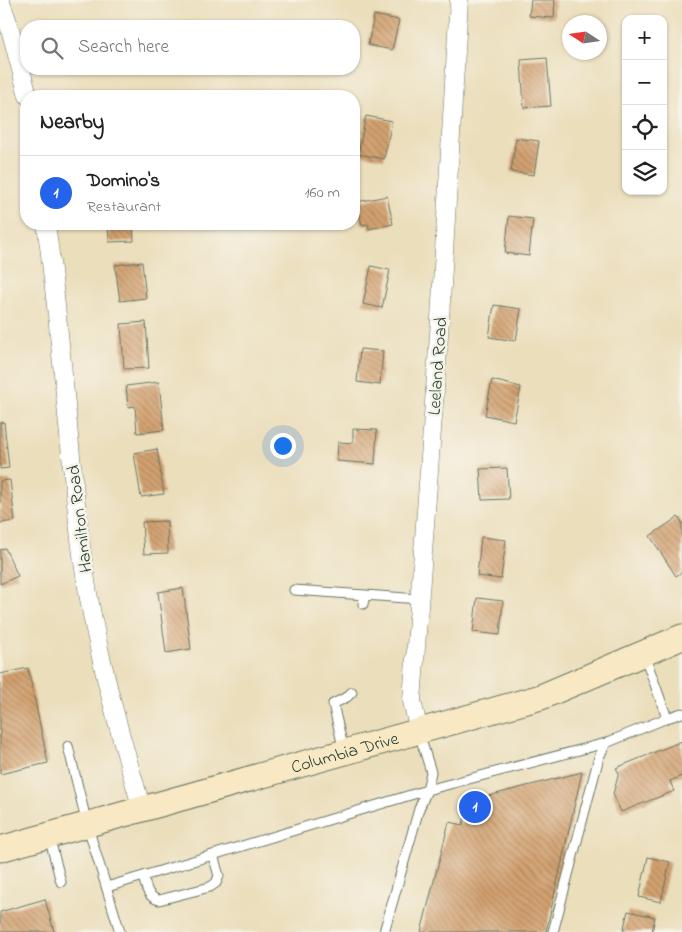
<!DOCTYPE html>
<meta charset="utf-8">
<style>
body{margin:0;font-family:"Indie Flower",sans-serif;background:#f2f2f2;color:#222}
.controls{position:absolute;right:15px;top:15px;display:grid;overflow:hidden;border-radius:10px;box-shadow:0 1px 4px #0004}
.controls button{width:45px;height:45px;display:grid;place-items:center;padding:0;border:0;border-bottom:1px solid #e0e0e0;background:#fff;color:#222;font:25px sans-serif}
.compass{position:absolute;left:562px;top:15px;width:45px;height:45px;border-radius:50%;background:#fff;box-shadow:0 1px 4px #0004;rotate:282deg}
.you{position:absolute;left:282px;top:445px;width:18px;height:18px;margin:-12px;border:4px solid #fff;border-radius:50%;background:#1a73e8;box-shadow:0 0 0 8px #1a73e833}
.badge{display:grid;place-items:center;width:32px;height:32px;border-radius:50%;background:#2563eb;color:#fff;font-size:16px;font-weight:700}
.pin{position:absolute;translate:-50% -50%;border:2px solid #fff;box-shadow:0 1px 5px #0006}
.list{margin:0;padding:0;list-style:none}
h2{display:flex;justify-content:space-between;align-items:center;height:65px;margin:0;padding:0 20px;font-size:21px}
h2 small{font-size:16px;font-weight:400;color:#767676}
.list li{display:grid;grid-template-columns:32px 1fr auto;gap:15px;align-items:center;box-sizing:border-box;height:75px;padding:0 20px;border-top:1px solid #e0e0e0}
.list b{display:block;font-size:19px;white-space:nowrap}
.list p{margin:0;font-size:16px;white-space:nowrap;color:#767676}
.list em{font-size:16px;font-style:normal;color:#767676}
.icon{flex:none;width:28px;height:28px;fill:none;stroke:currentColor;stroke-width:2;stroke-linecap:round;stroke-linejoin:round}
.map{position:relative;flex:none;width:682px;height:932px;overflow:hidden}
.search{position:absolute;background:#fff;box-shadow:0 1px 4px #0004;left:20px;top:20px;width:340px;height:55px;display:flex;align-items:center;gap:12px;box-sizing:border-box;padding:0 18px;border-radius:20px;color:#767676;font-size:19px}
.panel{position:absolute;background:#fff;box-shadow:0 1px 4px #0004;left:20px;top:90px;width:340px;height:140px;border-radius:20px}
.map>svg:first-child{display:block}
</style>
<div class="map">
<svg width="682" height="932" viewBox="0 0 682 932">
<defs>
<pattern id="building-back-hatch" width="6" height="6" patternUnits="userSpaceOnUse" patternTransform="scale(1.25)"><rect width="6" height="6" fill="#d3a170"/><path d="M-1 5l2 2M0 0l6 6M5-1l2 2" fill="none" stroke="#ab845d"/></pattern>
</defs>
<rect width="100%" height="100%" fill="#f7f3e8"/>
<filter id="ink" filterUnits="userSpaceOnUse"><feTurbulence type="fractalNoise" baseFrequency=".02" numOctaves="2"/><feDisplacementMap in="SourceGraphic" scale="10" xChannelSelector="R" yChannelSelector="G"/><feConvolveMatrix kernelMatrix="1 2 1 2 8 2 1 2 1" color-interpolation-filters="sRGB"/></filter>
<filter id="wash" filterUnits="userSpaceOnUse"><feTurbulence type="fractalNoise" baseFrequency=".0096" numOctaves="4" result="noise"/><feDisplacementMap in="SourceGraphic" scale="20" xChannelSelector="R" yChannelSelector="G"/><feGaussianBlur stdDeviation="1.12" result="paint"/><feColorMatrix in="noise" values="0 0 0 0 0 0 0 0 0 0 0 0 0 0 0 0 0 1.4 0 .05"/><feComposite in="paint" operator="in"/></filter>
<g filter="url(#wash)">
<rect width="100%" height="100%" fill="#ebdebb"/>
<g id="blocks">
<!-- building -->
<path fill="url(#building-back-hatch)" d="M531 0H555L554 18 529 16Z
M374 15 399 20 392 50 368 45Z
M547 58 551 106 524 108 521 60Z
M366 116 392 121 384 159 358 154Z
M516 138 539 141 534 175 511 172Z
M387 196 393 224 369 229 368 224 362 225 357 202Z
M509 216 533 219 529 256 505 253Z
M108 224H133L134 241 109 242Z
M142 262 146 298 120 301 115 265Z
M371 266 390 270 382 308 363 304Z
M494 305 521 309 516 341 489 337Z
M146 322 149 368 124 369 121 324Z
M360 349 383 351 380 385 357 382Z
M492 380 521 387 514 421 485 415Z
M159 382 164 430 137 433 135 406 128 407 126 386Z
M4 422 9 468 0 469V423Z
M353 429 377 430 375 464 337 461 338 442 353 443Z
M157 449 164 494 141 497 134 453Z
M507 468 509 499 482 500 480 469Z
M10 480 15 521 0 523V481Z
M678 517 682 522V572L676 576 650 536Z
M167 521 168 553 144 554 142 522Z
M481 537 506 540 501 579 477 576Z
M5 548 18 576 0 584V550Z
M183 588 191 649 166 653 158 592Z
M477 598 503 601 500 635 473 632Z
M28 668 48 763 0 774V674Z
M682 741V776L670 781 674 791 621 812 613 794 619 773 616 768Z
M582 772 546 932H421L449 822 463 825 468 801Z
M648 857 670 862 661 902 639 897Z
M45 899 54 932H0V912Z
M628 911 655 917 652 932H623Z"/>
</g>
</g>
<g filter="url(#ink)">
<use href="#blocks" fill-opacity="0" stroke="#667563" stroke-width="1"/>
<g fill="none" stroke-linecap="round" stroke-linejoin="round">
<!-- service casing -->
<g stroke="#667563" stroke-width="11">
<path id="service" d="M294 590 365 595 363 604
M365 595 419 599
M667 718 682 713
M68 746 87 824 120 932
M344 751 333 704 347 697 352 692
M49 836 61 882
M143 876C146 887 147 897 159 900L210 887 216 883 219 876 213 855
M107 887 427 790 606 743 667 718 644 654
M384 932 419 809 427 790 431 772 419 733
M553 932 599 757 606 743"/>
</g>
<!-- minor casing -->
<g stroke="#667563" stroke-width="19">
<path id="minor" d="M0 0 9 25 28 96
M46 224C62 336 68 450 83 562 95 646 118 728 142 809
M419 731 412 701 439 335 459 0"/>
</g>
<!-- secondary casing -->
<g stroke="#667563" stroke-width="27">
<g id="secondary">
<path id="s1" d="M0 849 541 697 682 637"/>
</g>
</g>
<!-- service -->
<use href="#service" stroke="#fff" stroke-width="9"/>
<!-- minor -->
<use href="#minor" stroke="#fff" stroke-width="18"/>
<!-- secondary -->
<use href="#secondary" stroke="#f8e8c3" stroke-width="25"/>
</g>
</g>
<g text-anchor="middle" stroke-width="5" stroke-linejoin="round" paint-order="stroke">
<!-- street labels -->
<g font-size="18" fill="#1f3d34" stroke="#f7f3e8">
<text transform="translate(437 366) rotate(-86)" y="6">Leeland Road</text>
<text transform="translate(79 519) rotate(-97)" y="6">Hamilton Road</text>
<text dy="6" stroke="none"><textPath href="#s1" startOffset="358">Columbia Drive</textPath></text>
</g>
</g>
</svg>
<div class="controls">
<button>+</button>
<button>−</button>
<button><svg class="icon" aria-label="locate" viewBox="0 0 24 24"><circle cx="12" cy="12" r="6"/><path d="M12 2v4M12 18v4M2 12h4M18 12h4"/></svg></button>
<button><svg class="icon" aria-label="layers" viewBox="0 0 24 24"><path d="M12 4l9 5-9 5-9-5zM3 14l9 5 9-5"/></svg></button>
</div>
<svg class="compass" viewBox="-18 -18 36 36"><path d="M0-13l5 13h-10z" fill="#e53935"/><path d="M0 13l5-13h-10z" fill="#767676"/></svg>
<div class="you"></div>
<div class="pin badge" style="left:475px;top:807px">1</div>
<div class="search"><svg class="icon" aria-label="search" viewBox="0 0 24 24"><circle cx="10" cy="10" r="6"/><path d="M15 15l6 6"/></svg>Search here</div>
<section class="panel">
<h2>Nearby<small></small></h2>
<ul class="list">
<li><span class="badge">1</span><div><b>Domino's</b><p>Restaurant</p></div><em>160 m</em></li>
</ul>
</section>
</div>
